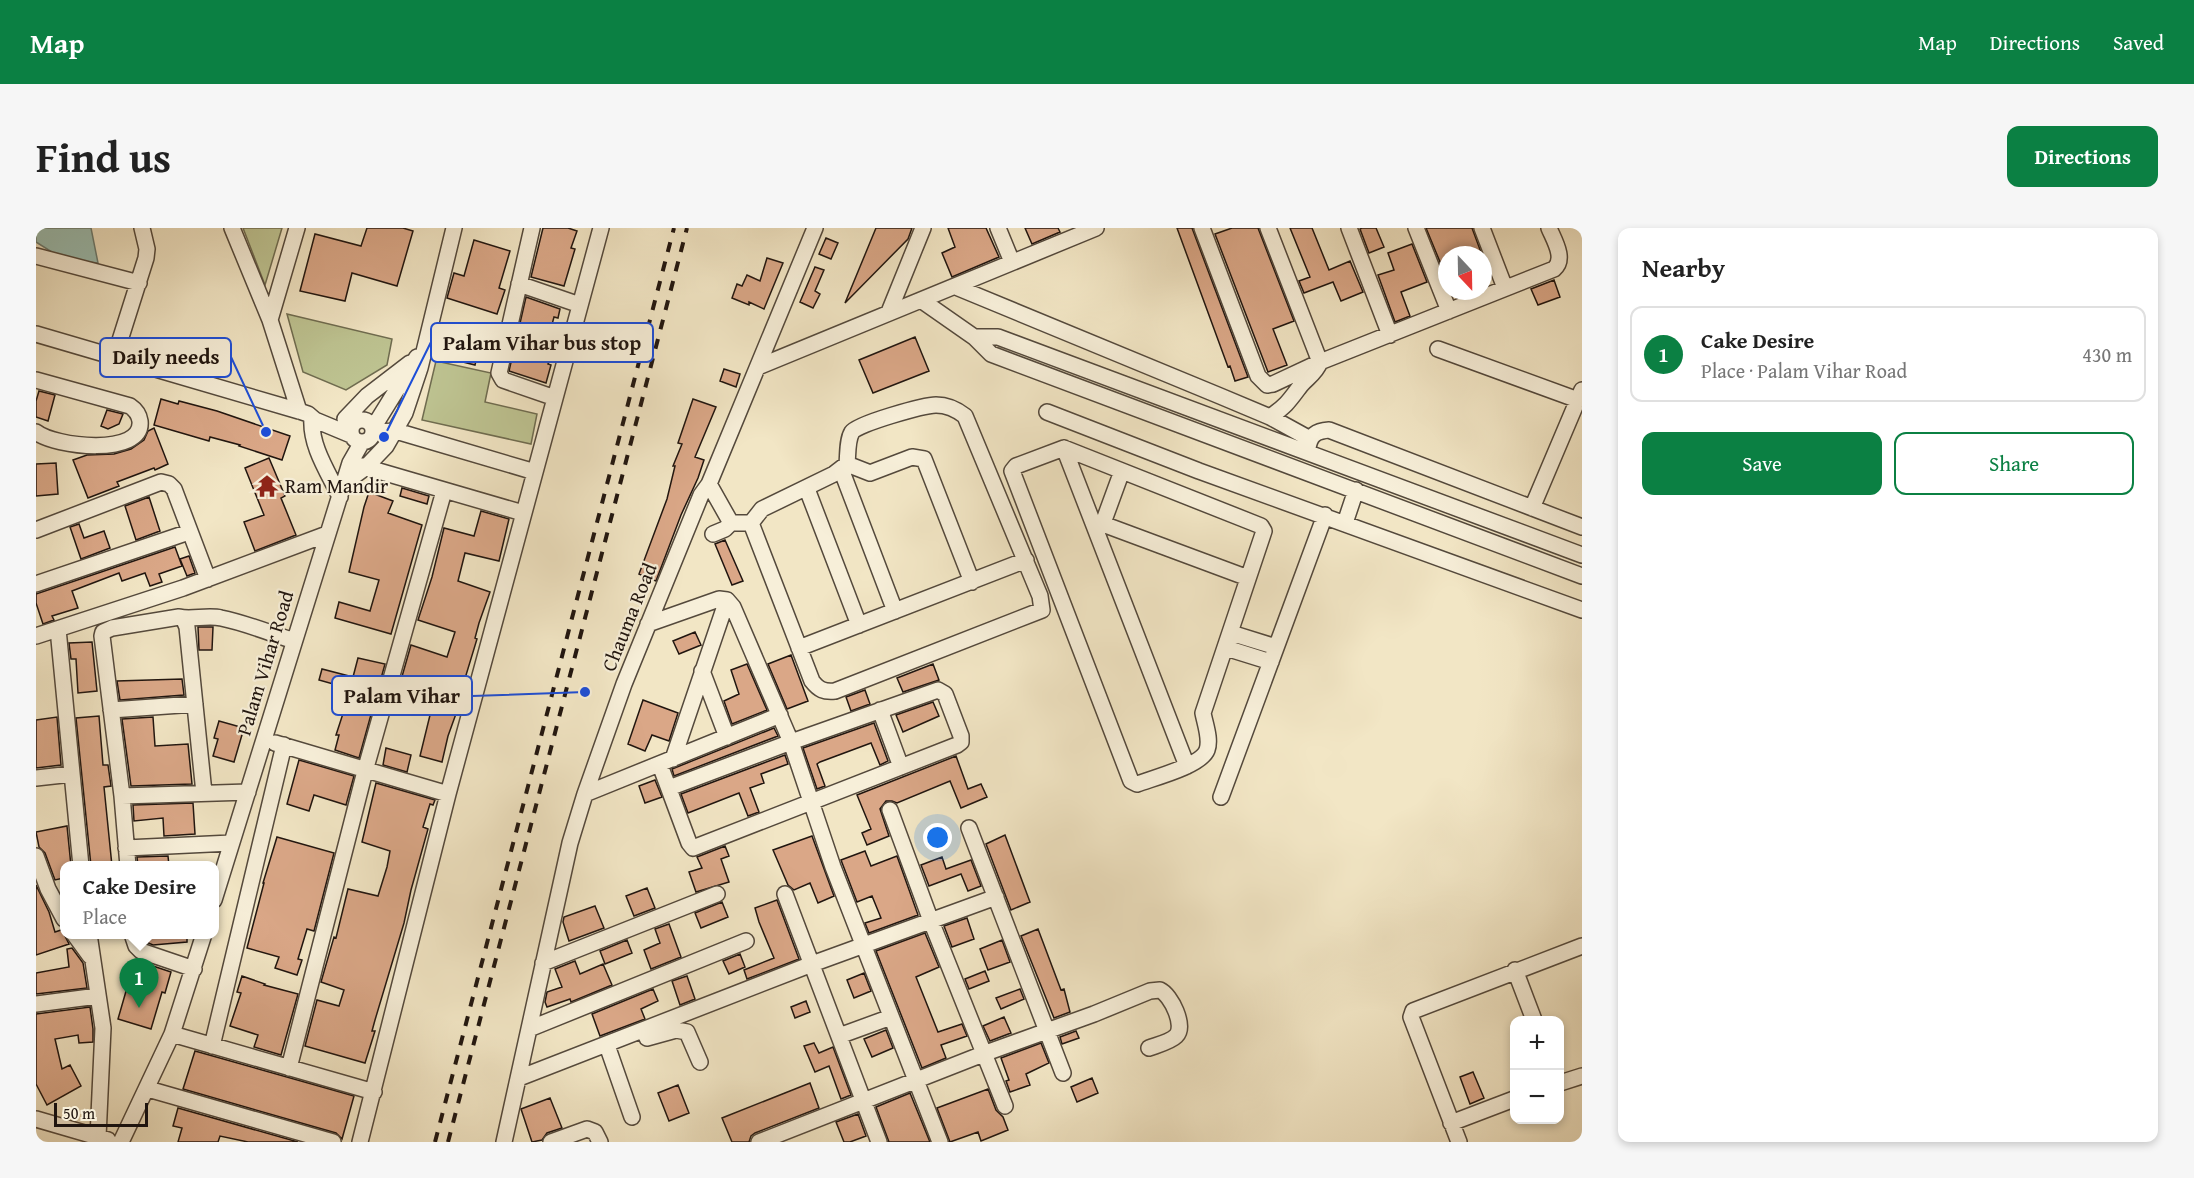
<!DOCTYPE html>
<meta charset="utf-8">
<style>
body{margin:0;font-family:"Gentium Book Plus",serif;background:#f6f6f6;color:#222}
.controls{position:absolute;right:18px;bottom:18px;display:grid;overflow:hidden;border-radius:12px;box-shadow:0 3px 9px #0003}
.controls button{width:54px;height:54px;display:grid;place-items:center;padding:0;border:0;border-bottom:2px solid #e0e0e0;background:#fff;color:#222;font:30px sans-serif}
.compass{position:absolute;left:1402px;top:18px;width:54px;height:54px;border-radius:50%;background:#fff;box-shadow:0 3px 9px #0003;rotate:158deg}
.scale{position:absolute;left:18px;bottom:15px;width:94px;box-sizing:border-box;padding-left:6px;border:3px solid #20150f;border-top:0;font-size:16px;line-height:21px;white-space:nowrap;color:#20150f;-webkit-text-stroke:4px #f7efd9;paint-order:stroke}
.you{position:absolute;left:902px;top:610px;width:21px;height:21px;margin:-15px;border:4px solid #fff;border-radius:50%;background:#1a73e8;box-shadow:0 0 0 9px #1a73e833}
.badge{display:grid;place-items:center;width:39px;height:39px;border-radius:50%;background:#0b8043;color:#fff;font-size:20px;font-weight:700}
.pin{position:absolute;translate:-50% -50px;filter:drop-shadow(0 2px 3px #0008)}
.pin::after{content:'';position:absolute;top:32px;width:21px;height:18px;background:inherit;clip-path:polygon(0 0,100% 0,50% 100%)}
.popup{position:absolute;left:24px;top:633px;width:159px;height:78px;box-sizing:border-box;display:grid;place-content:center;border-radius:12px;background:#fff;filter:drop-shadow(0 2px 4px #0005);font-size:20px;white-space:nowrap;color:#767676}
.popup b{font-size:22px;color:#222}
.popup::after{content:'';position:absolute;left:50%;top:100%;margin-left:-12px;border:12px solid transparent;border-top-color:#fff}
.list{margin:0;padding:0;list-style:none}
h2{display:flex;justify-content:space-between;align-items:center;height:78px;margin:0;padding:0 24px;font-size:26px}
h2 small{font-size:20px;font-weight:400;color:#767676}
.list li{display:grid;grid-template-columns:39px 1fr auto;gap:18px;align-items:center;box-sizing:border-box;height:96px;margin:0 12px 12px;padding:0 12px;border:2px solid #e0e0e0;border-radius:12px}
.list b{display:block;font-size:22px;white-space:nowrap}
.list p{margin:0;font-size:20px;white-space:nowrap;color:#767676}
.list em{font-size:20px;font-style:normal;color:#767676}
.actions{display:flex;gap:12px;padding:18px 24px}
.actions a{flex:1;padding:14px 0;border:2px solid #0b8043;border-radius:12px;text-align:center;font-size:21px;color:#0b8043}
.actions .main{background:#0b8043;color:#fff}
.map{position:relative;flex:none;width:1546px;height:914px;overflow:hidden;border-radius:12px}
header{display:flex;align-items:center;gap:36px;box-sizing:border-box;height:84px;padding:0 30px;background:#0b8043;color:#fff}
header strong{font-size:28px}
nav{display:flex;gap:33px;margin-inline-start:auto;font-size:21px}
.intro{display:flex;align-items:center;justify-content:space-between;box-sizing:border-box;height:144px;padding:0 36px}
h1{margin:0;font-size:42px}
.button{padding:15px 27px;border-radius:12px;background:#0b8043;color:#fff;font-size:21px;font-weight:700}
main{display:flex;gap:36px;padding:0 36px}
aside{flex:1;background:#fff;border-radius:12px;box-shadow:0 3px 9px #0003}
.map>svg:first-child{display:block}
</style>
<header>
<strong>Map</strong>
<nav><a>Map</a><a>Directions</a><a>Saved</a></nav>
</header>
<div class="intro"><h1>Find us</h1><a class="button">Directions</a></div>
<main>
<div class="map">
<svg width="1546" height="914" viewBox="0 0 1546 914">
<rect width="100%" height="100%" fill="#f2e6c5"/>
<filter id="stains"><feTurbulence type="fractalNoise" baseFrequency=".00333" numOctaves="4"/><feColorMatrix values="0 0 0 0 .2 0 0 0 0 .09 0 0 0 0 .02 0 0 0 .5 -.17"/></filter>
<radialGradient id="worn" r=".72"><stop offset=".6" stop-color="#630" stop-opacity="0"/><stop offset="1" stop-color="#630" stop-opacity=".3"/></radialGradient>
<!-- green -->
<path fill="#bec492" stroke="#6f6c50" stroke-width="1.5" d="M207 0H246L229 57Z
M251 86 356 111 351 137 310 162 267 144Z
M400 133 455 145 449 174 501 186 495 216 386 192Z"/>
<!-- water -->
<path fill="#9bc0b4" stroke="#6a7c72" stroke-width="1.5" d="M0 0H55L62 35 27 31 0 14Z"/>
<!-- building -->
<path fill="#daa787" stroke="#20150f" stroke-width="1.5" d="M331 0H367L377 3 361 58 316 45 309 73 264 63 279 6 325 18Z
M507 0H532L541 3 535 20 539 21 528 58 495 49Z
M840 0H876L872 11 809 75Z
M912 0H950L963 29 916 49 906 25 919 19Z
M989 0H1022L1024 4 996 16Z
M1141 0H1156L1212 149 1199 153 1194 138 1192 139Z
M1196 0H1222L1258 93 1237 101 1251 137 1232 144 1179 6Z
M1254 0H1276L1293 42 1314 33 1327 64 1305 73 1297 54 1268 65 1263 53 1274 49Z
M1326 0H1340L1348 19 1333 25 1324 1Z
M1390 0H1436L1446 27H1411V46H1409Z
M790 10 802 15 795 31 783 26Z
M438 12 474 23 463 60 469 62 461 86 411 70 418 45 428 48Z
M1376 16 1391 54 1365 64 1374 88 1359 94 1342 47 1358 42 1352 25Z
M731 30 747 35 728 81 713 74V77L696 70 701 56 706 58 711 47 724 53Z
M779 39 788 42 779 63 784 66 777 80 764 74Z
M1518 52 1524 69 1502 77 1495 61Z
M490 69 524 81 522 90 518 89 511 115 517 117 512 136 515 137 510 155 473 143Z
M412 108 444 115 439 137 407 129Z
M879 109 893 143 837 165 823 132Z
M688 141 704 146 700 159 684 153Z
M3 163 19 167 12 193 0 189V173Z
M125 171 142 176 143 173 181 183 254 208 246 232 203 218 204 217 174 209 173 213 118 197Z
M657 171 680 179 659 229 668 232 662 250 645 287 620 353 603 346 631 271 639 238H637L646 216 642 215Z
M71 182 87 186 83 196 72 201 65 198Z
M118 200 132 236 119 242 118 240 81 254 83 258 52 270 37 232 51 227 78 226 95 221 108 212 112 203Z
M233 230 249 268 245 270 260 307 219 323 208 294 228 287 209 240Z
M20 235 22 266 0 268V236Z
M366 260 393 268 391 276 364 268Z
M333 264 357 273 352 285 386 297 355 406 299 390 303 374 334 383 343 352 313 344 328 279Z
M113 269 124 303 100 312 89 278Z
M445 283 473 291 463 333 429 325 422 353 454 364 443 395 439 410 441 411 427 457 430 458 412 508 406 534 384 528 395 483 359 473 375 417 411 429 419 404 382 392 396 349 408 300 438 308Z
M43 296 48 310 68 303 74 320 45 331 34 299Z
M689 312 707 353 696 357 679 316Z
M139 319 146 338 123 346 126 354 114 358 109 345 86 353 83 345 36 363 42 380 16 388 18 392 7 396 0 375V366Z
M153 328 159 345 151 348 144 331Z
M162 399H177L176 422H163Z
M659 404 665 417 643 426 637 413Z
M56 414 61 463 42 465 40 431H35L33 415Z
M755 427 772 473 751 481 732 436Z
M322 430 349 436 323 530 299 522 303 507H300L315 461 283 452 286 441 317 449Z
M711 436 731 482 696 496 688 473 703 466 695 442Z
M897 436 903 452 867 464 861 450Z
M146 451 148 467 84 472 81 453Z
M829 462 834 476 815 483 810 469Z
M607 472 642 485 633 513 616 507 609 523 592 516Z
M897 474 903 488 867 504 860 487Z
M63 488 67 537H72L75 558 68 559 76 638H55L40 490Z
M21 489 25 537 0 540V492Z
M117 489 119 518 152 516 156 556 95 558 86 491Z
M183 493 208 500 198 534 177 528 182 511 178 510Z
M838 495 852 533 844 537 835 515 784 534 781 536 789 558 781 561 767 520Z
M738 500 742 508 638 548 636 541Z
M350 520 375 527 371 544 347 537Z
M749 527 752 536 725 546 728 555 714 560 723 584 712 588 703 565 652 585 645 566Z
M920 528 932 561 945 556 951 569 925 580 914 553 861 575 856 573H850L844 581 853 608 831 617 826 605 835 601 821 567Z
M263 532 318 548 310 577 278 567 273 583 251 576Z
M619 552 626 569 609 575 603 558Z
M340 555 399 572 397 577 394 576 387 599 392 601 375 662 368 695 339 792 336 803H339L329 835 269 818 281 772 303 778 308 762 285 754 298 709 300 710 312 661 342 668 351 639 354 623 326 614Z
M157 575 159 606 128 608 127 590 98 593 97 577Z
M31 598 35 638H28V650L19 652 9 625 3 619 0 604Z
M969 607 994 674 975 682 950 616Z
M776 608 798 668 782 675 774 655 758 662 752 657 737 622Z
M241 609 298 625 278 703 271 701 262 731 266 732 261 747 239 740 243 729 211 720 228 655H227Z
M689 618 693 628 685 631 693 654 660 664 653 644 666 640 661 629Z
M829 623 835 638 861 628 882 687 833 705 829 695 845 690 836 668 821 674 805 632Z
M132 628 133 638H102L101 629Z
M906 629 910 641 935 632 945 658 932 663 925 646 893 658 885 637Z
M0 657 13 684 19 704 28 701V706L33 716 0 727Z
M611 660 619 680 598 688 590 668Z
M741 672 763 731 711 751 708 742 738 730 723 694 719 680Z
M686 674 692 689 665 700 659 685Z
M559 678 568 700 533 713 527 694 528 689Z
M931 690 938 711 916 719 908 698Z
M633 696 645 729 615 741 608 722 624 715 619 701Z
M1002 701 1025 762 1028 761 1034 784 1018 790 985 708Z
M889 705 903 739 880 749 902 804 926 796 931 808 905 817 910 830 886 840 840 723Z
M106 706H151V714L117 717 110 714Z
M591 712 596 725 569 736 564 723Z
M966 712 974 734 952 742 944 721Z
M36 720 47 735 51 760 0 766V745L33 739 31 721Z
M704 726 709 739 693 746 687 733Z
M99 732 135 744 129 765 126 764 115 801 82 791Z
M539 733 544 746 567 736 576 757 535 774 534 771 511 779 509 774 511 764 526 759 519 741Z
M949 743 953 753 933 761 929 751Z
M828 745 835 763 818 770 811 752Z
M206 748 229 756 228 757 262 766 245 827 218 819 222 807 194 798 205 765 201 764Z
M651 748 659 771 644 777 636 753Z
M617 761 622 773 605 781 609 791 564 808 556 786Z
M984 761 988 771 965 781 960 770Z
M770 773 774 784 759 790 755 779Z
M54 779 57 801V814L43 815 42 807 19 811 26 841 34 837 45 858 11 877 0 856V786Z
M968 789 975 805 954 813 947 798Z
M850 802 857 820 836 829 828 811Z
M1040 803 1043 810 1026 816 1024 809Z
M778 815 783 825 797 819 815 867 805 871 793 838 779 844 768 818Z
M1005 815 1013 835 990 846 994 857 974 864 970 853 973 852 965 830Z
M159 823 318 868 306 911 300 905 147 861Z
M1437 844 1448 870 1434 876 1424 849Z
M1056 850 1062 865 1041 874 1035 859Z
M774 855 783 880 719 905 715 908 713 914H696L686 890Z
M642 857 653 885 633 893 622 865Z
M952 861 960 882 967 889 972 902 945 913 942 904 914 914 901 880Z
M874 865 894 914H853L840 879Z
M514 870 526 900 511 905 506 912 496 914 485 881Z
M142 880 262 914H212L184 908 182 914H142L146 900 137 898Z
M822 886 830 908 814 914H808L800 894Z"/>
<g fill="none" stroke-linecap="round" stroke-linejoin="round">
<!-- minor casing -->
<g stroke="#54493c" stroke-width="18">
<path id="minor" d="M196 0 234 92 263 183
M496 0 463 145 467 152 519 170
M962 0 976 34
M1166 0 1222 148 1231 157 1237 156 1284 134 1518 41C1530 31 1518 12 1513 0
M1232 0 1284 134C1280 145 1272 149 1265 157 1253 173 1251 177 1234 189
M1313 0 1354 107
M1380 0 1413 83
M1446 0 1469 60
M0 28 103 55
M483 56 544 77
M920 59 1184 168 1234 189 1274 211
M885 72 938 109 955 126 1546 348
M853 84 887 0
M234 92 261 0
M0 106 263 183 272 186 279 192 315 207
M938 109H962L1546 327
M1402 121 1542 172
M79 128 110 30 111 21 106 0
M722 139 1060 0
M0 152 94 178C100 182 103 186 104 193 108 229 18 219 0 204
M1011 184 1163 243 1546 382
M276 190C274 218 292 244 304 269
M309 191 331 168 374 135
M315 203a11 11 0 1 1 22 0a11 11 0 1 1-22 0Z
M337 200 381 129
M337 204 360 203 499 244
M1028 220 1225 298 1228 303 1167 485C1169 496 1175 511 1171 522 1165 538 1117 550 1101 556L1095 553 976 243 980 238Z
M1028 220 1151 538
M1272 220C1274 207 1280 203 1293 202L1546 299
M811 236 834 245 876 229 888 231 936 354
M322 237 487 285
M805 241 859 383
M307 256 329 240 350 218 369 185 384 140 418 0
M673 256 695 295
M771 261 823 397
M1496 280 1546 162
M1056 292 1212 350
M1067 295 1086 243
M1309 295 1320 262
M0 302 125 254 133 256 138 261 172 351
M677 306 689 301 695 295H715L726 281 798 246 811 236C812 227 811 212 816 204 821 196 888 177 900 177 912 177 920 181 929 188L1004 368 1006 382 799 463C788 464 783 462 776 453L715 295
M0 356 153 304
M147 390 151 399 168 565
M612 396 683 371 691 372 697 379 755 514 797 639 904 914
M22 401 45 638
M1195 405 1240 419
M0 408 147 360 291 306
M763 420 990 332
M1190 420 1235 434
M666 443 691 509
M75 482 159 476
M844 482 865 539
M239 515 412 566
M637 531 691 372
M624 537 653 615 657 620 921 517 925 514V508L909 466 902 462 755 514 633 560
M0 550 36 546
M549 566 744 487
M86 568 212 564
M1185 569 1289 287
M854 582 895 693 969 878
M933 600 1027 845
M90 620 195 615
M0 628 12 661 28 691
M92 638 86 568 66 408 67 404 76 400 143 389C154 392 172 387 185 390 210 395 234 405 258 413
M749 666 843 914
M178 672 314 235 326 214
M38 706 54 728
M53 706 67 800 62 909
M96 706 100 718 105 723 158 741
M507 735 681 666
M1479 742 1498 792
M0 776 62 768
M493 801 710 713
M136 806 338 864
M803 808 855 789
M611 810 640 802 651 804 664 834
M176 818 248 517
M573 823 596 889
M253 840 329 543 408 263
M483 850 776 736 960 669
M1524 855 1546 848
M112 861 297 914
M0 891 72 912
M1415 895 1478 871
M85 914 136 806 168 706
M324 914 412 566 565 0
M468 914 534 615 549 566 588 456 665 267 673 256 779 0
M515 914 551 901 559 904 564 914
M723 914 947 826 1058 786 1114 763 1124 762C1135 767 1150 798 1140 808 1134 814 1121 817 1113 820
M1423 914 1375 789 1377 783 1546 718"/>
</g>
<!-- minor -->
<use href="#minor" stroke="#f7efd9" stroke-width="15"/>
<!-- rail -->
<path stroke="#20150f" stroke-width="4" stroke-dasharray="10 10" stroke-linecap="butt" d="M399 914 638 0
M412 914 651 0"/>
</g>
<!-- icons -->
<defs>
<g id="temple-bare" transform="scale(1.8)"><path d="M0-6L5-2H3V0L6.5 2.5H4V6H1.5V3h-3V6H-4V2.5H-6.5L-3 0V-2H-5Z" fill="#8f2418" stroke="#f7efd9" stroke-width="2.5" paint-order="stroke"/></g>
</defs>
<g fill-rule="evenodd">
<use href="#temple-bare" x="231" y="258"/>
</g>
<g text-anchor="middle" stroke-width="4.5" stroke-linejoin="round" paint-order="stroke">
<!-- poi labels -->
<g font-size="20" fill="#20150f" stroke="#f7efd9" text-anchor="start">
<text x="249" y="265">Ram Mandir</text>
</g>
<!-- street labels -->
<g font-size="20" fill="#20150f" stroke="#f7efd9">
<text transform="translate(593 389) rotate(-68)" y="7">Chauma Road</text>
<text transform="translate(229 435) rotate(-73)" y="7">Palam Vihar Road</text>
</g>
</g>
<!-- callouts -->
<path fill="none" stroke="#1d4ed8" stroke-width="2" d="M348 209L395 114M230 204L195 129M549 464L436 468"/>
<g fill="#1d4ed8" stroke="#f7efd9" stroke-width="2">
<circle cx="348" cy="209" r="6"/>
<circle cx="230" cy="204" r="6"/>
<circle cx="549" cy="464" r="6"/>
</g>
<g fill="#f7efd9" stroke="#1d4ed8" stroke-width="2">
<rect x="395" y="95" width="222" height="39" rx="6"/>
<rect x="64" y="110" width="131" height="39" rx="6"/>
<rect x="296" y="448" width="140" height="39" rx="6"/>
</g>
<g font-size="21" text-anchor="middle" font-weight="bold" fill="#20150f">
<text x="506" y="122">Palam Vihar bus stop</text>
<text x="130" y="136">Daily needs</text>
<text x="366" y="475">Palam Vihar</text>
</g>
<rect width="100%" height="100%" filter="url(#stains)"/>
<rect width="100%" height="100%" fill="url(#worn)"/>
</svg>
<div class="controls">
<button>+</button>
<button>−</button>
</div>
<svg class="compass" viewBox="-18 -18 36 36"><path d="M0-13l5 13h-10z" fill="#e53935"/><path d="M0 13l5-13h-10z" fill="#767676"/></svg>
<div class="scale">50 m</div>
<div class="you"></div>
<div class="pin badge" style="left:103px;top:780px">1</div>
<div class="popup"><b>Cake Desire</b>Place</div>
</div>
<aside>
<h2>Nearby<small></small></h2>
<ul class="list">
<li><span class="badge">1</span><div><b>Cake Desire</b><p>Place · Palam Vihar Road</p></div><em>430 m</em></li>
</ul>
<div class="actions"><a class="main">Save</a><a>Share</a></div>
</aside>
</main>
